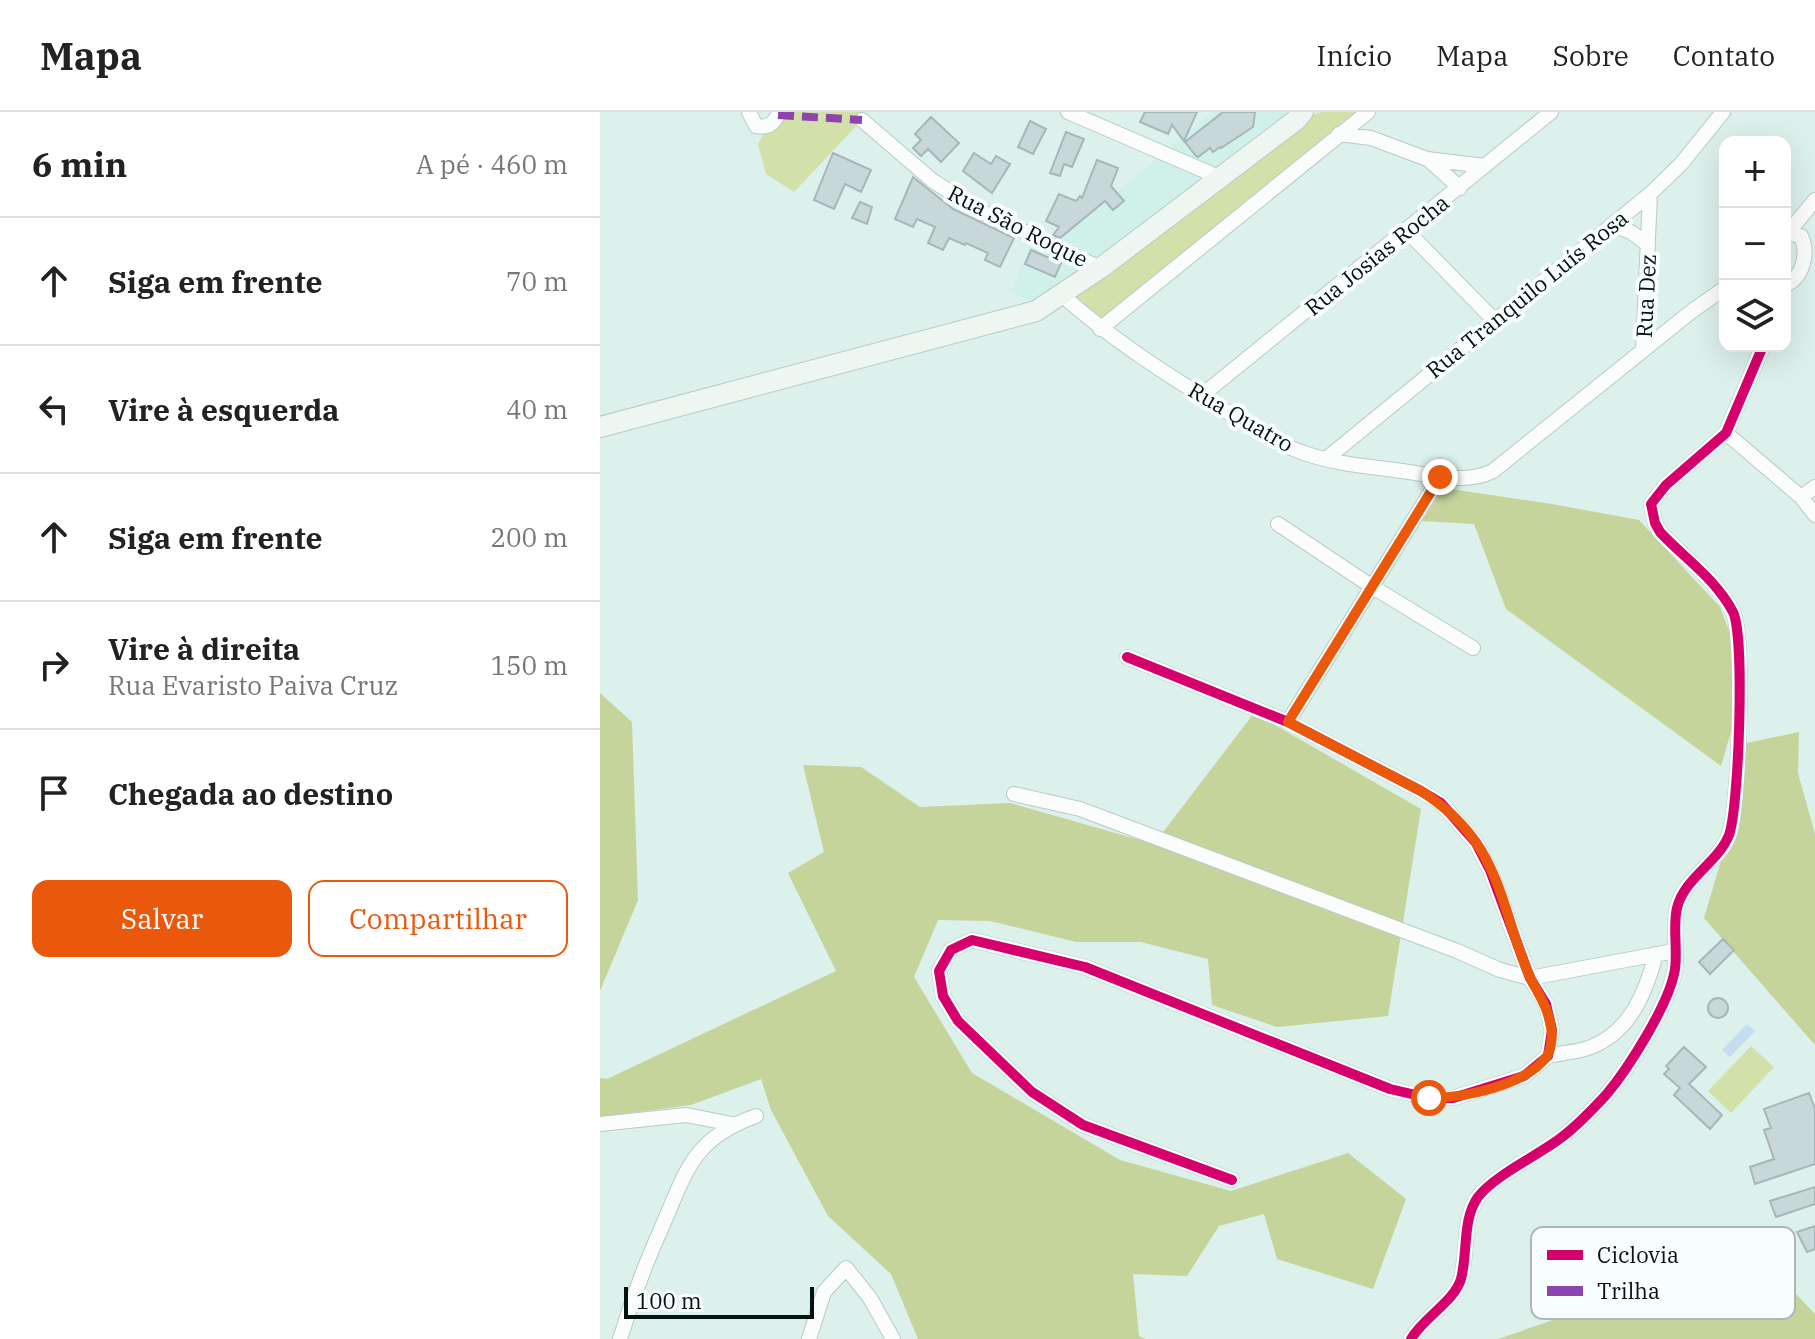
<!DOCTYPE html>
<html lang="pt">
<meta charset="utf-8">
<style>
body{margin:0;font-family:"IBM Plex Serif",serif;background:#f6f6f6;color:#222}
.controls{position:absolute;right:24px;top:24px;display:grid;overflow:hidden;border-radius:16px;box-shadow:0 8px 32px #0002}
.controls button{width:72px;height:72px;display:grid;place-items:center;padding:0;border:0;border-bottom:2px solid #e0e0e0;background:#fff;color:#222;font:40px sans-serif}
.scale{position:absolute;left:24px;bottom:20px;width:190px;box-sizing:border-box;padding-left:8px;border:4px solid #051210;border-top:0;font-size:22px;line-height:28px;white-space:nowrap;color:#051210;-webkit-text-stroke:6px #f7fefd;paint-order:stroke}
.stop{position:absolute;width:24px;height:24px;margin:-18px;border:6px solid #ea580c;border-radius:50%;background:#fff}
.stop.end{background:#ea580c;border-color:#fff;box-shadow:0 2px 8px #0008}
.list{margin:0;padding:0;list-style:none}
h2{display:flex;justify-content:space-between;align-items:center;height:104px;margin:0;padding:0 32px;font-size:34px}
h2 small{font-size:26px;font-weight:400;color:#767676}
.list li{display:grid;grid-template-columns:52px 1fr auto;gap:24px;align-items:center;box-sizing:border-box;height:128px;padding:0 32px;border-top:2px solid #e0e0e0}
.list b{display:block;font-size:30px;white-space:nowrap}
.list p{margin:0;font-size:26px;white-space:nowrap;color:#767676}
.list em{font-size:26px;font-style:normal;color:#767676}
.actions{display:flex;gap:16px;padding:24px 32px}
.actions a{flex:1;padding:18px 0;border:2px solid #ea580c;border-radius:16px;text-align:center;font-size:28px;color:#ea580c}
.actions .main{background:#ea580c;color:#fff}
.icon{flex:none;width:44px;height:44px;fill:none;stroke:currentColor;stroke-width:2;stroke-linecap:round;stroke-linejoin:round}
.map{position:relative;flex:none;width:1215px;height:1227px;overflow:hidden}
header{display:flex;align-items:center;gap:48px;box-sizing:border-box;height:112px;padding:0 40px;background:#fff;border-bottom:2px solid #e0e0e0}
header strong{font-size:38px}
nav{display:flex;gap:44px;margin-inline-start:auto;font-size:28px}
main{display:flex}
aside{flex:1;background:#fff}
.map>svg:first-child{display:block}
</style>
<header>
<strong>Mapa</strong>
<nav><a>Início</a><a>Mapa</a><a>Sobre</a><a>Contato</a></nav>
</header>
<main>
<aside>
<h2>6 min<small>A pé · 460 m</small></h2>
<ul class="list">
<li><svg class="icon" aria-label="ahead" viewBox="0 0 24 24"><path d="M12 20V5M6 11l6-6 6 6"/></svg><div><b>Siga em frente</b></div><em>70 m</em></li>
<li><svg class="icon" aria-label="left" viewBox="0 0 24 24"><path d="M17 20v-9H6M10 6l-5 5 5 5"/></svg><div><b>Vire à esquerda</b></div><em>40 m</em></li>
<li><svg class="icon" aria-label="ahead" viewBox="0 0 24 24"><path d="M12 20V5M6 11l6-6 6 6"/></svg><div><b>Siga em frente</b></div><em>200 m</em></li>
<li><svg class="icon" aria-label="right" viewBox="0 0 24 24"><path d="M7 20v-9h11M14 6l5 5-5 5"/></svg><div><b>Vire à direita</b><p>Rua Evaristo Paiva Cruz</p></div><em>150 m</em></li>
<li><svg class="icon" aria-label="arrive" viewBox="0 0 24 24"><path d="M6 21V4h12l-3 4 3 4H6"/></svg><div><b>Chegada ao destino</b></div></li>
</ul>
<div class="actions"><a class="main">Salvar</a><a>Compartilhar</a></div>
</aside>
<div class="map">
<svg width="1215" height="1227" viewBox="0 0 1215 1227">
<rect width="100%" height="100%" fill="#dcf0ec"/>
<!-- built -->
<path fill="#cff1ea" d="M612 0H701L443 195 411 180 433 125 453 134Z"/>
<!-- green -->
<path fill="#d2e1a9" d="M175 0H261L262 8 194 80 166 62 158 32Z
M722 0H766L499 212 466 184 709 3Z
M1151 934 1174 955 1131 1001 1108 979Z"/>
<!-- forest -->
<path fill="#c5d49b" d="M844 376 952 392 1039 408 1120 495 1134 531 1132 616 1121 654 906 497 874 412 821 409Z
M0 581 32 610 38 788 0 879Z
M654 601 821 697 788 904 677 915 612 893 608 847 541 830H476L390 809 338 808 314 865 372 961 520 1048 631 1079 748 1041 806 1087 773 1177 677 1147 664 1102 619 1114 587 1164 533 1162 539 1224 545 1227H318L291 1162 228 1104 171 998 161 967 91 993 0 1005V966L7 967 236 859 188 761 224 740 203 653 261 655 320 695 410 691 554 732Z
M1199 620 1198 661 1215 722V933L1104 806 1129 722 1137 633Z
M1166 1150 1215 1202V1227H898L1032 1181Z"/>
<!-- water -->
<path fill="#c4ddf1" d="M1147 912 1155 919 1130 945 1122 938Z"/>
<!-- building -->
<path fill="#c8d7d7" stroke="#a7b6b6" stroke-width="2" d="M545 0H597L584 29 572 13 568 22 540 10Z
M623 0H655L653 15 621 36 620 35 613 40 610 36 598 45 596 44 585 30Z
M331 5 359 31 341 50 328 37 321 44 313 36 321 28 315 22Z
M430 9 446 17 433 42 418 35Z
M466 20 484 27 472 55 464 52 460 64 450 61Z
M233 41 271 58 261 80 245 72 234 97 214 88Z
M374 41 391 52 396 44 410 52 392 81 363 59Z
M497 48 518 56 511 74 524 89 513 98 505 89 460 126 453 123 459 115 446 109 459 82 476 89 480 84 482 86Z
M313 65 353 97 414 126 400 155 385 148 388 141 366 131 365 133 349 126 343 138 328 131 335 115 317 107 313 115 295 107Z
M260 90 272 95 267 112 252 106Z
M431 138 461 151 455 165 425 152Z
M1123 827 1134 838 1110 862 1099 850Z
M1108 896a10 10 0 1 1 20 0a10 10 0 1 1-20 0Z
M1084 935 1106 955 1089 972 1122 1003 1110 1017 1074 983 1080 976 1064 962 1069 957 1066 954Z
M1209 981 1215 997V1052L1155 1072 1150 1055 1174 1047 1164 1018 1171 1016 1164 997Z
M1215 1075V1092L1176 1105 1170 1089Z
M1215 1114V1137L1207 1140 1197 1120Z"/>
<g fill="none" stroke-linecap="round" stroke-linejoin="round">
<!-- street casing -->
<g stroke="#b9cac7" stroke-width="16">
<path id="street" d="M149 0 156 14C169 16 173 12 180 0
M468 0 621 66
M262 8 333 69 379 98 500 156
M739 22 771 26 827 47 885 54
M828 47 860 76
M1011 113 1031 120 1048 133
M806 118 894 208
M1186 123 1215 88
M1185 124 1191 122 1201 124C1209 141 1203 166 1185 173
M462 183C511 227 566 262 621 296 648 313 676 332 707 342 739 353 775 355 809 360 836 364 867 372 893 359L1092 199 1125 176
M500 217 768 0
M1043 238 1050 82
M601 284 951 0
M1126 321 1201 385 1215 403
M726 347 1050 82 1081 52 1123 0
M1201 385 1215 375
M678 412 771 474 873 536
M527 545 688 610 821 679 841 691 876 731 890 758 930 866 946 892 952 918 948 944 924 964 853 986H829L790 977 485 855 372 828 351 838 339 859 343 884 358 909 432 980 483 1013 632 1068
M688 610 840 365
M414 682 480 697 857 839 900 858 930 866 1074 839
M948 944C961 941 978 940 991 935 1030 920 1046 880 1056 842
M0 1012 86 1003 132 1012
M20 1227C32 1187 44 1155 61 1117 86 1061 91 1027 156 1004
M209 1227 224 1180 246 1156 270 1186 293 1227
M811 1227C824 1205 854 1190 861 1167 868 1141 862 1107 878 1085 895 1063 939 1043 962 1025 978 1013 993 997 1006 983 1028 957 1067 895 1074 862 1079 844 1072 816 1077 796 1084 766 1118 751 1129 723 1139 696 1145 524 1133 500 1115 466 1085 447 1060 420L1055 411 1051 392 1066 373 1126 321 1163 234"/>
</g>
<!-- secondary casing -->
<g stroke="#b9cac7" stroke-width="22">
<path id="secondary" d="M0 315 436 199 502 155 696 8 703 0"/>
</g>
<!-- street -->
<use href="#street" stroke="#fafdfc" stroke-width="14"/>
<!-- secondary -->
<use href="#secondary" stroke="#eef6f2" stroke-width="20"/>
<!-- quiet -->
<path stroke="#8e44ad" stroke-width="8" stroke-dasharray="16 8" stroke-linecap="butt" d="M178 3 262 8"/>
<!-- cycleway casing -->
<g stroke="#f7fefd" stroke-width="15">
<path id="cycleway" d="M527 545 688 610 821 679 841 691 876 731 890 758 930 866 946 892 952 918 948 944 924 964 853 986H829L790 977 485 855 372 828 351 838 339 859 343 884 358 909 432 980 483 1013 632 1068
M811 1227C824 1205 854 1190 861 1167 868 1141 862 1107 878 1085 895 1063 939 1043 962 1025 978 1013 993 997 1006 983 1028 957 1067 895 1074 862 1079 844 1072 816 1077 796 1084 766 1118 751 1129 723 1139 696 1145 524 1133 500 1115 466 1085 447 1060 420L1055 411 1051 392 1066 373 1126 321 1163 234"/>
</g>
<!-- cycleway -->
<use href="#cycleway" stroke="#d6006c" stroke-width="10"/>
</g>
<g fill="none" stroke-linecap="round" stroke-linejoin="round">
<!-- route -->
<path stroke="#ea580c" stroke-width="10" d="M829 986C862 986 926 974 947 944 951 938 953 922 951 915 948 895 938 882 930 865 910 821 903 768 875 729 860 708 843 693 821 679L688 610 840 365"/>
</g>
<g text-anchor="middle" stroke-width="8" stroke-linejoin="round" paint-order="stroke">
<!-- street labels -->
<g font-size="22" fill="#051210" stroke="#f7fefd">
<text transform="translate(418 114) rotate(27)" y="8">Rua São Roque</text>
<text transform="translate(777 143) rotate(-39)" y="8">Rua Josias Rocha</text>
<text transform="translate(927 182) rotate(-39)" y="8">Rua Tranquilo Luís Rosa</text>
<text transform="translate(1046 184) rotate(-87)" y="8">Rua Dez</text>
<text transform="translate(641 305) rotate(30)" y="8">Rua Quatro</text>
</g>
</g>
<!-- legend -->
<rect x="931" y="1115" width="264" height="92" rx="12" fill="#f7fefd" stroke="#aeb7b6" stroke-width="2"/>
<rect x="947" y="1138" width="36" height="10" fill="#d6006c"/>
<rect x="947" y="1174" width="36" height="10" fill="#8e44ad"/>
<g font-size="22" fill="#051210">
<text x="997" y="1151">Ciclovia</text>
<text x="997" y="1187">Trilha</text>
</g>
</svg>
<div class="controls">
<button>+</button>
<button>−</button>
<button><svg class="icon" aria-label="layers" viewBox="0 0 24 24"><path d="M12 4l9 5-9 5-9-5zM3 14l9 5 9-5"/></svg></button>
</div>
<div class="scale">100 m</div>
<div class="stop" style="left:829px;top:986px"></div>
<div class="stop end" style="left:840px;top:365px"></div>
</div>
</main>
